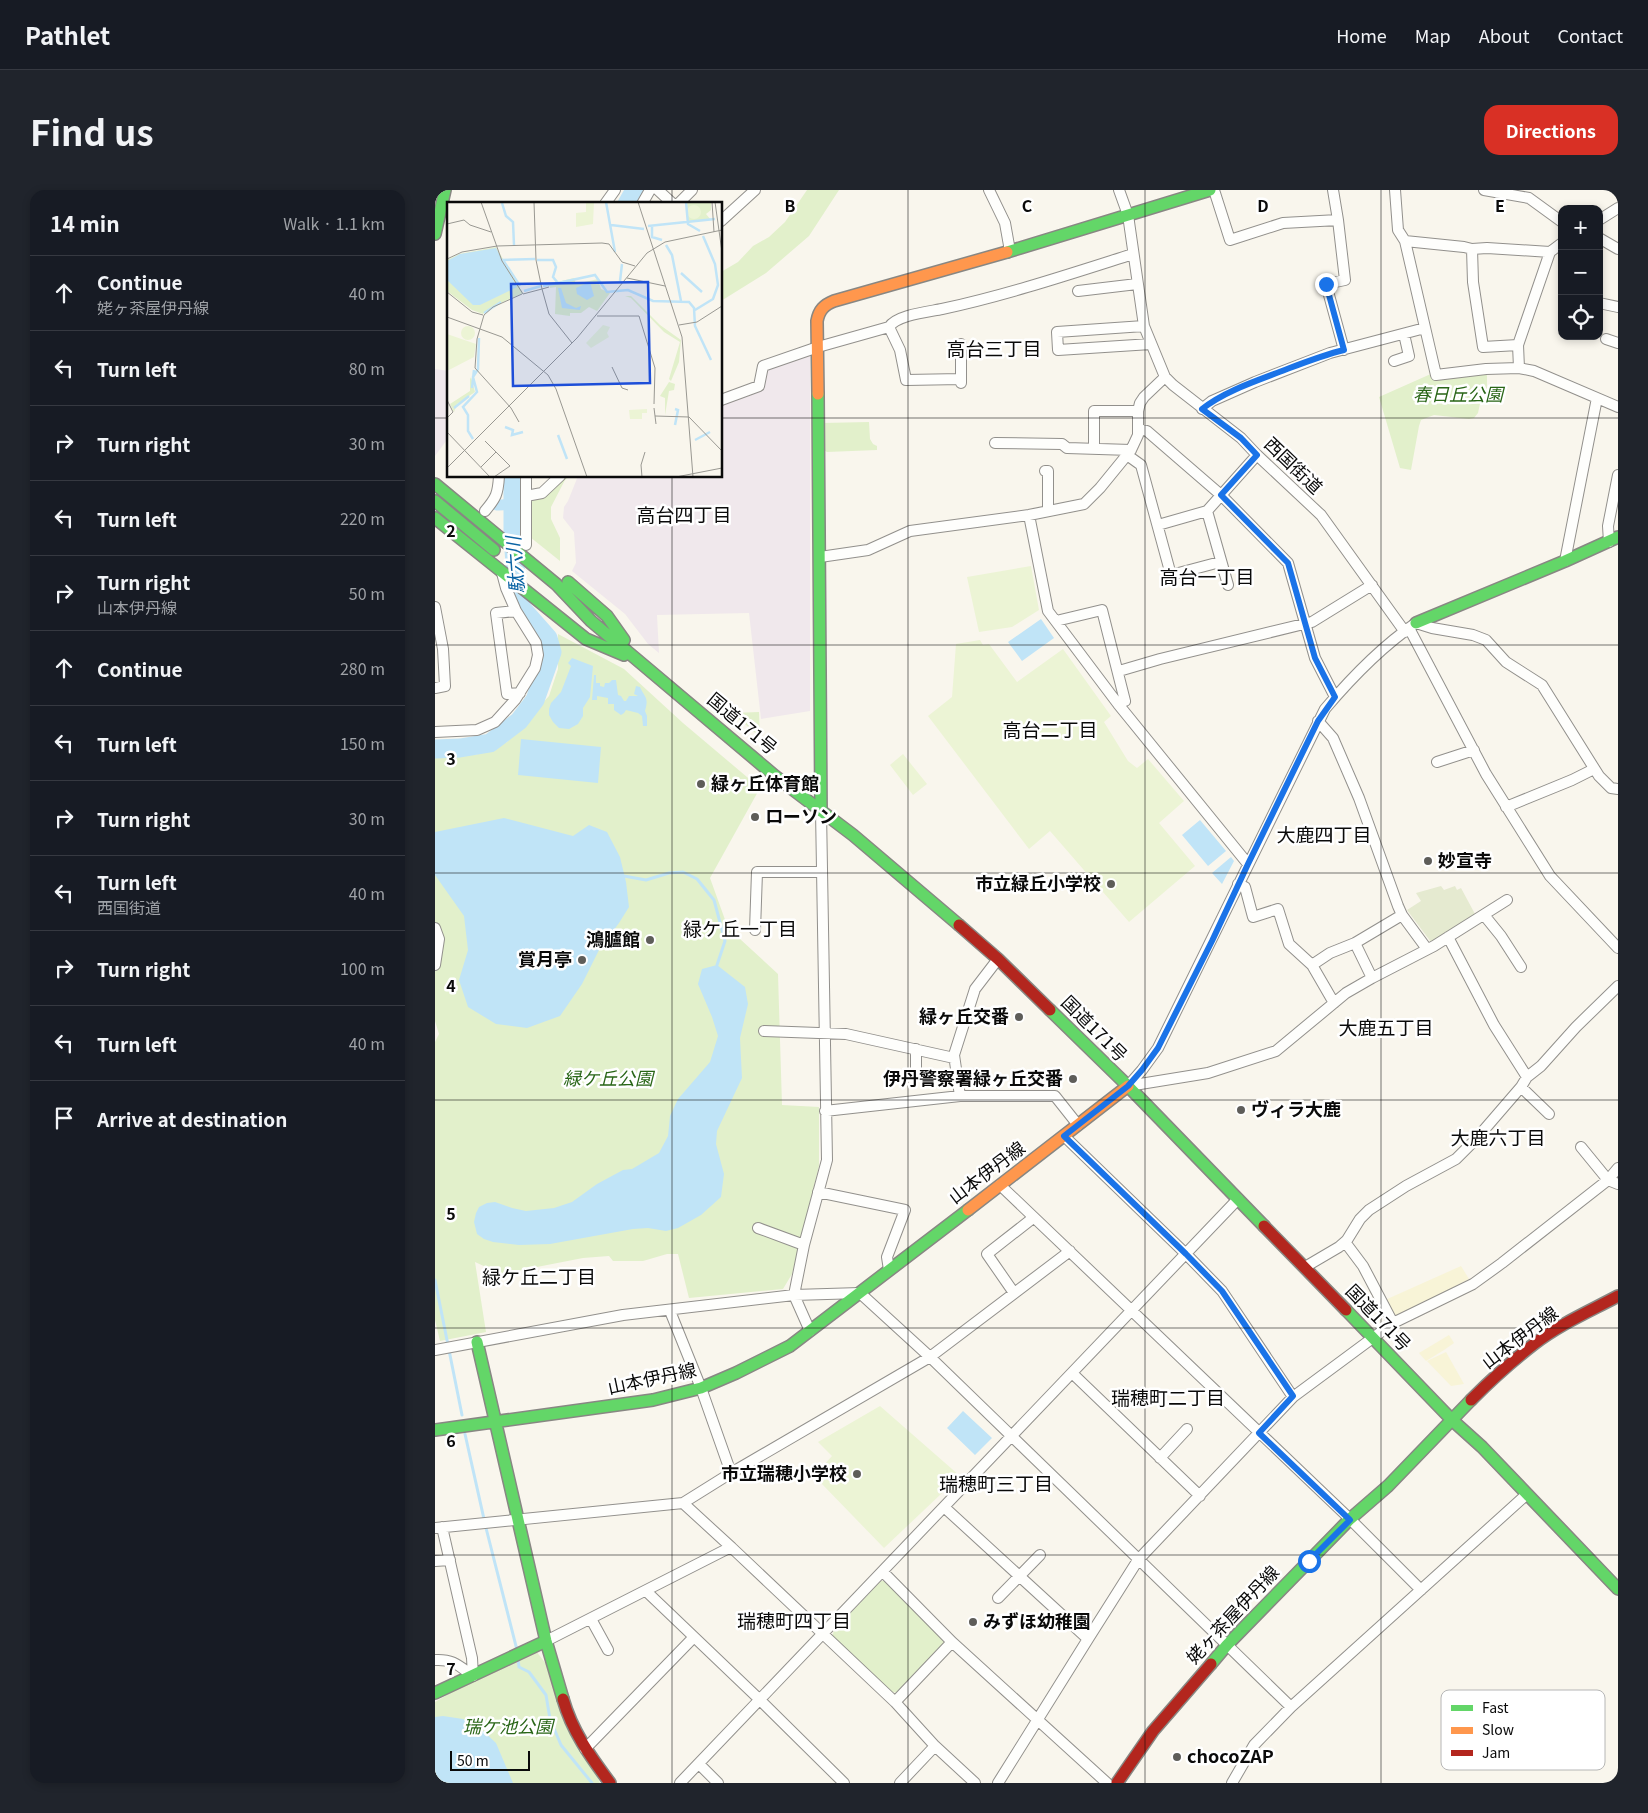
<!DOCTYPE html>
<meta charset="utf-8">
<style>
body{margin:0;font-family:Georgia,"Noto Sans JP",serif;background:#20242c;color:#f1f3f6}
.controls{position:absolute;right:15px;top:15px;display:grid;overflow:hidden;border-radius:10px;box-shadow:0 2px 8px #0003}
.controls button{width:45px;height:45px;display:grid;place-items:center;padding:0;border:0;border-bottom:1px solid #363941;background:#171b24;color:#f1f3f6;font:25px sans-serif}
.scale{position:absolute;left:15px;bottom:12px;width:80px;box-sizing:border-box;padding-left:5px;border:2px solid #0a0a0a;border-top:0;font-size:14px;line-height:18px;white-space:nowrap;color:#0a0a0a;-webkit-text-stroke:4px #fff;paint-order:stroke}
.stop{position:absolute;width:15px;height:15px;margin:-11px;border:4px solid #1a73e8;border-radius:50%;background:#fff}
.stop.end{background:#1a73e8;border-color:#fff;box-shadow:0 1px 5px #0008}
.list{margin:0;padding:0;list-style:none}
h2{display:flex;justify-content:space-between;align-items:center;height:65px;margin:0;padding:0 20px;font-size:21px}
h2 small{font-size:16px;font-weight:400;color:#9ea1a6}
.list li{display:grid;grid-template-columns:32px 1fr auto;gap:15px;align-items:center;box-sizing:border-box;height:75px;padding:0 20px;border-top:1px solid #363941}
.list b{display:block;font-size:19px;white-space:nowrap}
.list p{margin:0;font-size:16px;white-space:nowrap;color:#9ea1a6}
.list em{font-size:16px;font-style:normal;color:#9ea1a6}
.icon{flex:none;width:28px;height:28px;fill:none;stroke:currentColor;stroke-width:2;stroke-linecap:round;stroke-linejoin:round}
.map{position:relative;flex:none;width:1183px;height:1593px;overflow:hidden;border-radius:15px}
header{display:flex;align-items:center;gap:30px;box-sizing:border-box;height:70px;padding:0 25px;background:#171b24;border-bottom:1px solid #363941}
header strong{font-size:24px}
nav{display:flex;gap:28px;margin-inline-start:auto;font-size:18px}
.intro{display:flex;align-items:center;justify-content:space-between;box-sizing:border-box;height:120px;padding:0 30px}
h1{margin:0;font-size:35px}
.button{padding:12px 22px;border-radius:15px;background:#d93025;color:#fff;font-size:18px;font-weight:700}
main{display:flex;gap:30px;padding:0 30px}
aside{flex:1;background:#171b24;border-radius:15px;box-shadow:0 2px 8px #0003}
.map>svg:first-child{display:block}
</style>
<header>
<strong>Pathlet</strong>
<nav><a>Home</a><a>Map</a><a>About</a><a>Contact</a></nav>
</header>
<div class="intro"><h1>Find us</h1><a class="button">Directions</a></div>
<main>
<aside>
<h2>14 min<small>Walk · 1.1 km</small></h2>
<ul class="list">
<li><svg class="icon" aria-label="ahead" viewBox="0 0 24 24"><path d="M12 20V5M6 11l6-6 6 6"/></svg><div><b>Continue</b><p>姥ヶ茶屋伊丹線</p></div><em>40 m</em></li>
<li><svg class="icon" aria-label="left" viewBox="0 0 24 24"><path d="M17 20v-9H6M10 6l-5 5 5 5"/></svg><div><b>Turn left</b></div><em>80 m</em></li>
<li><svg class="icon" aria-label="right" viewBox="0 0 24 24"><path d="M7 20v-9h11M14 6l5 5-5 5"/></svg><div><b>Turn right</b></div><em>30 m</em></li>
<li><svg class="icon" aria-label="left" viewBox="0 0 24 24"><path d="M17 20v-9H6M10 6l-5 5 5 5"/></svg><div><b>Turn left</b></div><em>220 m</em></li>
<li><svg class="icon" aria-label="right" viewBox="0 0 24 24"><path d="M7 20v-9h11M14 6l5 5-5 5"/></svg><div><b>Turn right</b><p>山本伊丹線</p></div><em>50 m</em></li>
<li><svg class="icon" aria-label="ahead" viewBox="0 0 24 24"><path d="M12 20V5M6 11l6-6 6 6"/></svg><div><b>Continue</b></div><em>280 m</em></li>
<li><svg class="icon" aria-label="left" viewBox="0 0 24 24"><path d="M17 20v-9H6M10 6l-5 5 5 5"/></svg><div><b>Turn left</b></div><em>150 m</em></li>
<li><svg class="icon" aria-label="right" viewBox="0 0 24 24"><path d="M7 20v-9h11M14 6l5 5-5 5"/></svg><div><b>Turn right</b></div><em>30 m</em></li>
<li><svg class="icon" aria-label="left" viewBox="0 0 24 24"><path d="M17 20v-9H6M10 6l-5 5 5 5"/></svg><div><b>Turn left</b><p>西国街道</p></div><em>40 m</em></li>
<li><svg class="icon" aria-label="right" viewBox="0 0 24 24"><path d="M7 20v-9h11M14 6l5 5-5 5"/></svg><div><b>Turn right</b></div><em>100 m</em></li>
<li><svg class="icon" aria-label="left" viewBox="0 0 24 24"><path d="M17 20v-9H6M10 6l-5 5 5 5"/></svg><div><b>Turn left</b></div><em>40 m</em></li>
<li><svg class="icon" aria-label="arrive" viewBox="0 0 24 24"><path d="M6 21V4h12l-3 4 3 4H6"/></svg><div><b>Arrive at destination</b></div></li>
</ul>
</aside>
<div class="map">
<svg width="1183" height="1593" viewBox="0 0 1183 1593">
<rect width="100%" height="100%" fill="#f9f6ed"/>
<!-- industrial -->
<path fill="#f0e8ec" d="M372 164 375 166V521L326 529 314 423 222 425 224 463 213 454 190 424 137 381 141 373 139 342 128 328 129 317 133 311 143 286H286V213L320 202 331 179Z
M0 179 14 181V247L0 266Z"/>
<!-- farmland -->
<path fill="#f8f4d7" d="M1026 1076 1034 1089 962 1127 959 1126 950 1110Z
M1014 1145 1019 1153 1009 1160 991 1171 984 1163Z
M1011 1162 1029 1194 1016 1196 992 1171Z"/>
<!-- green -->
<path fill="#e2f0cb" d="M372 0H404L374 46 331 83 286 111V82L303 72 318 56 334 47 350 32Z
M1052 181V198L1047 204 1043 223 1039 228 1034 229 999 225 986 230 984 236 976 280 965 278 944 207 998 183Z
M434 232 435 249 438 254 442 256V260L392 262 387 259V233Z
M127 286H135L130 290 116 317V329L125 348V371L95 347 96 312 99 306Z
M123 444 189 479 248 533 325 598 275 688 293 738 343 784 347 915 384 917V976L357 1084 348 1099 254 1108 243 1064H232L208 1071H178L174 1066 148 1068 66 1084 40 1072 51 1142 5 1151 0 1130V852L4 844 0 831V563L5 562 40 565 72 552 114 506 123 479Z
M324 522 325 547 297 523Z
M446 1391H453L513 1452 464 1503 457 1502 397 1448 399 1440Z
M101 1461 115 1479 165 1593H0V1512L31 1494Z"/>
<!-- cemetery -->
<path fill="#e5ead0" d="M1006 696 1009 700 1020 696 1022 700 1026 698 1040 724 996 752 972 720 986 711 981 703Z"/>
<!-- pitch -->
<path fill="#ecf4d5" d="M596 376 604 420 577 437 544 442 532 387Z
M545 450 548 455 554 454 582 492 628 459 676 526 669 532 693 571 702 578 713 569 749 611 724 633 760 676 694 732 615 641 594 659 493 526 517 507 521 454Z
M468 564 492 594 478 605 455 575Z
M445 1216 525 1286 449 1358 386 1293 395 1284 388 1276 397 1266 383 1252Z"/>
<!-- water -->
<path fill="#c0e4f7" d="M606 429 619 448 587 471 573 452Z
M137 468 158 476 155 507 148 518V526L143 534 134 539 124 538 118 532 114 525V519L116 513 126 502 136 476 133 473Z
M159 485H161V493H165V496L169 497 170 493H174L177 490H181L183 505 186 506 189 511H191L194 506H203L199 504 201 496 205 497C210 508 214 507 210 521L212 526V536H208L207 526 203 523 191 520 189 523 186 525 179 520V514H173V508L162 506V510H157Z
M86 549 166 557 163 593 83 585Z
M69 628 138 646 154 635 172 642 185 667 191 692 194 717 184 733 164 760 147 794 125 826 92 838 61 834 33 817 24 790 33 760 29 726 0 685V642Z
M765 630 791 661 773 676 747 645Z
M796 667 799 671 787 694 777 683Z
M282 775 310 797 313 814 305 848 307 888 282 941 281 954 289 984 286 1007 266 1025 243 1038 231 1041 213 1038 198 1039 115 1054 84 1055 58 1052 49 1049 42 1044 39 1032 41 1023 44 1017 52 1013 60 1012 77 1018 91 1021 119 1018 137 1012 162 994 188 980 197 979 224 963 233 946 235 926 243 909 275 872 283 846 277 827 263 794 267 779Z
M528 1221 557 1248 540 1265 512 1238Z
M8 1526 28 1529 46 1539 61 1553 78 1593H0V1527Z"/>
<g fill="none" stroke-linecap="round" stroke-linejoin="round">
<!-- stream -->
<path stroke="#c0e4f7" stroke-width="3" d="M189 686 211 690 234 683 248 682 262 689 279 710 290 751 282 775
M0 1090 27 1225
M30 1244 51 1338 82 1460
M83 1469 84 1477 94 1482 111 1505 115 1529 126 1555 157 1593"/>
<!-- canal -->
<path stroke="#c0e4f7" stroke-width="11" d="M62 315C71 316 77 312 85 312"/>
<!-- river -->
<path stroke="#c0e4f7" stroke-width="19" d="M192 14 200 0
M0 559 25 558 55 553 84 531 100 510 117 462 113 448 83 414 78 347V286"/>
<!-- street casing -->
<g stroke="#92908c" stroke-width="12">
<path id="street" d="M223 0 238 14
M554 0 570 33 575 61
M684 0 693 25 709 136 730 187 738 195 806 248 822 265 886 325 970 442
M779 0 795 50 848 33 903 30
M898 0 903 30 910 90 891 94 909 160
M960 0 963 40 970 51 1001 185 1051 179 1084 178 1099 181 1183 217
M1049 0 1094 8 1127 32
M170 14 180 0
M207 14 215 0
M243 14 257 0
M1164 30 1183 18
M286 31 320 0
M1164 48 1183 59
M970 51 1029 57 1037 59 1052 58 1115 62
M1037 59 1038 92 1048 157 1083 155
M643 101 702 94
M1164 113 1183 117
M709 136 622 142 623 160 716 154
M454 137C462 125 492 122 507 119 572 105 635 84 698 64
M1171 149 1183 153
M526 154V193
M959 171 974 166 969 144
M1084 178 1083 155 1115 62 1127 53
M286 210 324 196 328 176 383 157 454 137 465 160 471 190 526 189
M767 219 777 211 820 192 895 163 990 138
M704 239 712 241 786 305 853 373 880 468 900 507
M560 253 627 254 632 258 696 260
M659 259V221H703
M692 265 706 275 736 385 785 372
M610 281H613V321
M91 306 107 303 125 286
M50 321C61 308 63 304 64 286
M772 321 793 395
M594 325 613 421 683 514 813 674
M723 335 772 321 822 265
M1174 352 1173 336 1183 285
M91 355V286
M385 367 433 360 475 341 594 325 649 314 665 298 696 260 703 245V221L705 213 709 207 730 187
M1130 371 1162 208
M0 417 8 459 10 496 0 498
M81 421 61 423 72 504 85 503
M621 431 667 420 690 511 683 514
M974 438 1051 584 1115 686 1183 758
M684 481 725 469 877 432 937 395
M883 531 898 548 924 608 963 716 967 725 992 759
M0 542 42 540 60 532 80 510 100 478 103 465 101 453 81 421 71 398 67 383
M1002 572 1039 560
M1071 617 1137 590 1159 579
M803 694 810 697 818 727 843 719 854 754 877 775 899 813
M1049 725 1066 746 1086 777
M0 738 4 749 0 775
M320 740 322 682H387
M1013 747 1059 835 1092 887
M920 753 937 788
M877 775 895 763 920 753 967 725
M329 841 411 844 519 868
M481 859V886
M693 896 707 880 723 858 890 519C917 487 946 457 981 433L997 438 1038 445 1051 450 1071 472 1107 495 1164 586 1176 598 1183 599
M693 896 773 883 841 861 911 803 937 788 999 756 1072 710
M1086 897 1114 924
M525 906 519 865 540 799 563 769
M390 921 525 906H620L643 935
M629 946 751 1064 787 1101 858 1207
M1146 957 1173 990 1183 994
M565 995 915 1329 986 1400
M383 1002 470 1020 452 1067 454 1080
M323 1038 369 1055
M910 1052 928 1076 958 1133
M870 1077 904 1057 912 1050 925 1029 934 1020 971 996 1021 969 1042 948 1086 897 1092 887 1106 876 1141 837 1183 796
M579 1103 552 1064 598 1028
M375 1141 359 1105 369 1055 392 970 386 621
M0 1160 188 1125 359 1105 425 1103 495 1167 856 1517
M637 1183 765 1306
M725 1268 752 1239
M296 1283 495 1167 635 1061
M509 1317 653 1449 703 1370 858 1207 958 1133 1038 1094 1067 1073 1173 990 1183 978
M7 1337 37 1468 38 1486
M0 1338 248 1313 296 1283 266 1198 235 1121
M296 1357 460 1512 500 1556 540 1593
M0 1371 15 1370
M448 1382 517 1452 460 1512
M212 1402 324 1509 409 1593
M563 1408 605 1365
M156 1429 173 1460
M111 1451 296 1357 248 1313
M517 1452 672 1593
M0 1470C19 1469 24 1476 38 1486
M150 1559 259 1447
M264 1574 283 1593
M245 1593 803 1009
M465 1593 500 1556
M563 1593 653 1449
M797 1593 819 1555 856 1517 1091 1305"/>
</g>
<!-- fast casing -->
<g stroke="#888783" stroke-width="14">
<path id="fast" d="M0 44 10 0
M572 62 775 0
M383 204 386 621
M0 294 121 394 156 431 340 586 418 645 524 735
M0 311 59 360
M0 328 151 449 189 465
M133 392 172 426 189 450
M981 433 1130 371 1183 347
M615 820 693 896 829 1036
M911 1120 1017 1230 1047 1257 1183 1399
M42 1152 111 1451 128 1509
M0 1240 218 1210 266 1198 301 1183 355 1156 533 1020
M776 1474 792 1455 915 1329 953 1296 1036 1210
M0 1503 111 1451"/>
</g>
<!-- slow casing -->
<g stroke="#888783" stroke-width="14">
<path id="slow" d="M383 204 382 131C384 120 389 115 399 111L572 62
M533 1020 693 896"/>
</g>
<!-- jam casing -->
<g stroke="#888783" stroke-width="14">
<path id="jam" d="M524 735 563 769 615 820
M829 1036 911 1120
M1036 1210C1056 1190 1077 1171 1099 1154 1125 1134 1155 1121 1183 1106
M128 1509C137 1541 155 1566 175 1593
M682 1593 718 1541 776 1474"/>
</g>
<!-- street -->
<use href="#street" stroke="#fefefc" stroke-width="10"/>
<!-- fast -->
<use href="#fast" stroke="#63d668" stroke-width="11"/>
<!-- slow -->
<use href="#slow" stroke="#ff974d" stroke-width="11"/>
<!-- jam -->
<use href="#jam" stroke="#b3261e" stroke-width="11"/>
</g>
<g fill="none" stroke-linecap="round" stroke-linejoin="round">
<!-- route -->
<path stroke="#1a73e8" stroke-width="6" d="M874 1371 915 1330 824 1243 858 1206 787 1101 751 1064 629 946 693 896 707 880 723 858 777 751 813 674 883 531 900 507 880 468 853 373 786 305 822 265 806 248 767 219C790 201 821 191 847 181 868 173 888 165 909 160L891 94"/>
</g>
<!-- grid -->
<path fill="none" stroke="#0a0a0a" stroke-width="1" stroke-opacity="0.55" d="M237 0V14M473 0V1593M710 0V1593M946 0V1593M0 228H14M286 228H1183M237 286V1593M0 455H1183M0 683H1183M0 910H1183M0 1138H1183M0 1365H1183"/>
<!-- markers -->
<g fill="#5e5d59" stroke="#fff" stroke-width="2">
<circle cx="266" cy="594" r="5"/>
<circle cx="320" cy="627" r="5"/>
<circle cx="993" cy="671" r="5"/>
<circle cx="676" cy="694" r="5"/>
<circle cx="215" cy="750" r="5"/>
<circle cx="147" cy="770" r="5"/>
<circle cx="584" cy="827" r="5"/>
<circle cx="638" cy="889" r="5"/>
<circle cx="806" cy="920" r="5"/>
<circle cx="422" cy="1284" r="5"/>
<circle cx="538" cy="1432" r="5"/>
<circle cx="742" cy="1567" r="5"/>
</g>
<g text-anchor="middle" stroke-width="5" stroke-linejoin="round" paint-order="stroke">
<!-- park labels -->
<g font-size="18" font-style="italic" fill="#296617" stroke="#fff">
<text x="1023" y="211">春日丘公園</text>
<text x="173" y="895">緑ケ丘公園</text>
<text x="73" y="1543">瑞ケ池公園</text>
</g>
<!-- street labels -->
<g font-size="18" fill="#0a0a0a" stroke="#fff">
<text transform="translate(858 276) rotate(44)" y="6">西国街道</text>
<text transform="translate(307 534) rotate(40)" y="6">国道171号</text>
<text transform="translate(659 839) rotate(45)" y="6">国道171号</text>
<text transform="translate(552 983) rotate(-37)" y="6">山本伊丹線</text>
<text transform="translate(943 1128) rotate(46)" y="6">国道171号</text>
<text transform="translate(1085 1148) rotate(-37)" y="6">山本伊丹線</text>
<text transform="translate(217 1189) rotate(-12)" y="6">山本伊丹線</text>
<text transform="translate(798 1425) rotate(-47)" y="6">姥ヶ茶屋伊丹線</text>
</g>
<!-- poi labels -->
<g font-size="18" font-weight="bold" fill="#0a0a0a" stroke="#fff" text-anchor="start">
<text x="276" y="600">緑ヶ丘体育館</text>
<text x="330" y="633">ローソン</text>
<text x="1003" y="677">妙宣寺</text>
<text x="666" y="700" text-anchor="end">市立緑丘小学校</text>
<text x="205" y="756" text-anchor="end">鴻臚館</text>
<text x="137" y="776" text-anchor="end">賞月亭</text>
<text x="574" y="833" text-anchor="end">緑ヶ丘交番</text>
<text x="628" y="895" text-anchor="end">伊丹警察署緑ヶ丘交番</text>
<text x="816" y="926">ヴィラ大鹿</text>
<text x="412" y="1290" text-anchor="end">市立瑞穂小学校</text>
<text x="548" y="1438">みずほ幼稚園</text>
<text x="752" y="1573">chocoZAP</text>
</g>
<!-- neighbourhood labels -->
<g font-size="19" fill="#0a0a0a" stroke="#fff">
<text x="559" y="166">高台三丁目</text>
<text x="249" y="332">高台四丁目</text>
<text x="772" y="394">高台一丁目</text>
<text x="615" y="547">高台二丁目</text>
<text x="889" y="652">大鹿四丁目</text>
<text x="305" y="746">緑ケ丘一丁目</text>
<text x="951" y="845">大鹿五丁目</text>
<text x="1063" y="955">大鹿六丁目</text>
<text x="104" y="1094">緑ケ丘二丁目</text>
<text x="733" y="1215">瑞穂町二丁目</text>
<text x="561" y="1301">瑞穂町三丁目</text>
<text x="359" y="1438">瑞穂町四丁目</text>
</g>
<!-- water labels -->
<g font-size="19" font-style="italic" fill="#0b64a4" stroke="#fff">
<text transform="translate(80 375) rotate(-94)" y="7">駄六川</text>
</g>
</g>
<!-- overview -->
<g transform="translate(12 12)">
<rect width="275" height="275" fill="#f9f6ed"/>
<path d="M240 0H264V8L259 12 264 18 241 19ZM49 45 76 91 47 104 36 112 25 108 0 89V58L12 52ZM127 76 129 82 151 77 154 87 163 91 150 109 142 105 134 111H123V114L108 112 109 85 103 86 102 82ZM178 94H184L213 123 234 138 232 160 224 179 222 177 233 140 217 130 184 96ZM28 167 24 175 28 190 10 202 7 210 3 202 23 189V177ZM222 180 228 182 227 188 222 189 218 213V196L213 194Z" fill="#e2f0cb"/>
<path d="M147 0 146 22 129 25V11L139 10V1ZM240 10a7 7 0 1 1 14 0a7 7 0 1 1-14 0ZM156 123 163 125 160 131 162 135 144 146 139 141ZM14 131a7 7 0 1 1 14 0a7 7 0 1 1-14 0ZM0 132 29 142 27 155 0 169ZM200 207V211H195V217H183L182 208Z" fill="#ecf4d5"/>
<path d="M49 46 70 85 33 103H26L0 78V59L13 52ZM143 80 147 94 140 98 130 92 129 86ZM111 86H114L119 101 129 106 134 104 133 108 115 106Z" fill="#c0e4f7"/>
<path fill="none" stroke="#c0e4f7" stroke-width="2.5" d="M159 0 168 50M239 0 241 22 253 29M55 1 59 14 66 20 67 43M164 23 197 27M201 24 268 17M205 25V35L215 38M219 43 225 53 234 99M90 58H106L109 65 106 75 111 81 148 73 160 90 181 88 206 99 242 100 247 106 248 124 264 158M234 71 255 90M173 79 175 62M73 84 56 58 88 57M96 84 111 81M77 89 94 84M248 108 266 97 271 83 268 62 256 34M37 111 54 100M25 186 27 168M7 206 22 194M228 207 231 208 228 223M58 225 66 228 65 233 76 230M111 233 120 257M26 237 21 229V213L16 205 30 190 26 175 31 167 32 136M248 238 263 230"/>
<path fill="none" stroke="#999892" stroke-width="1" d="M34 0 55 59 76 92 95 87 102 112 125 141M87 0 89 58 95 87 102 85M191 0 235 135 246 275M265 0 267 30M268 0 275 50M0 22 17 18 23 23 44 30M0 57 15 50 50 44 155 41 162 42 175 60 188 64M180 76 218 84M0 90 25 110 36 113M150 114H192L208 166 207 202M0 115 55 135 101 173 109 187 140 275M232 123 250 120 275 104M165 165 175 186 181 188M0 198 6 210 0 216M207 206 209 222M208 214 242 215 275 249M72 220 64 206 28 166 30 137 37 113 46 105 75 92M0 230 43 275M38 239 63 264 47 275M34 265 49 250M0 266 130 136 200 51 218 40 275 28M195 275 194 263 198 250M229 275 275 266"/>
<path fill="#1d4ed8" fill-opacity="0.15" stroke="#1d4ed8" stroke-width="2.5" d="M201 80 203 181 66 184 64 82Z"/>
<rect width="275" height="275" fill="none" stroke="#0a0a0a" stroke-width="2.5"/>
</g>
<!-- legend -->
<rect x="1006" y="1500" width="164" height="80" rx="8" fill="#fff" stroke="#b6b6b6" stroke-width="1"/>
<rect x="1016" y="1515" width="22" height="6" fill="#63d668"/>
<rect x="1016" y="1537" width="22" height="7" fill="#ff974d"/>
<rect x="1016" y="1560" width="22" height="6" fill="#b3261e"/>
<g font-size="14" fill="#0a0a0a">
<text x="1047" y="1523">Fast</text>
<text x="1047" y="1545">Slow</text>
<text x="1047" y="1568">Jam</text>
</g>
<g font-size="16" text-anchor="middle" font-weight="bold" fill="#0a0a0a" stroke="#fff" stroke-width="5" stroke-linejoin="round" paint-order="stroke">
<text x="355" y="22">B</text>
<text x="592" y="22">C</text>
<text x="828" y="22">D</text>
<text x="1065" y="22">E</text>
<text x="16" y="347">2</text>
<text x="16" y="575">3</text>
<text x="16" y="802">4</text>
<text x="16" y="1030">5</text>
<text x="16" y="1257">6</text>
<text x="16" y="1485">7</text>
</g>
</svg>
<div class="controls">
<button>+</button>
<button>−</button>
<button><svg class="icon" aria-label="locate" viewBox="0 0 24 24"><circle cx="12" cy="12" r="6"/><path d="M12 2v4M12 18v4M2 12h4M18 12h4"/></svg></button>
</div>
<div class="scale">50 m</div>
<div class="stop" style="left:874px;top:1371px"></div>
<div class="stop end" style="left:891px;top:94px"></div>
</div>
</main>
